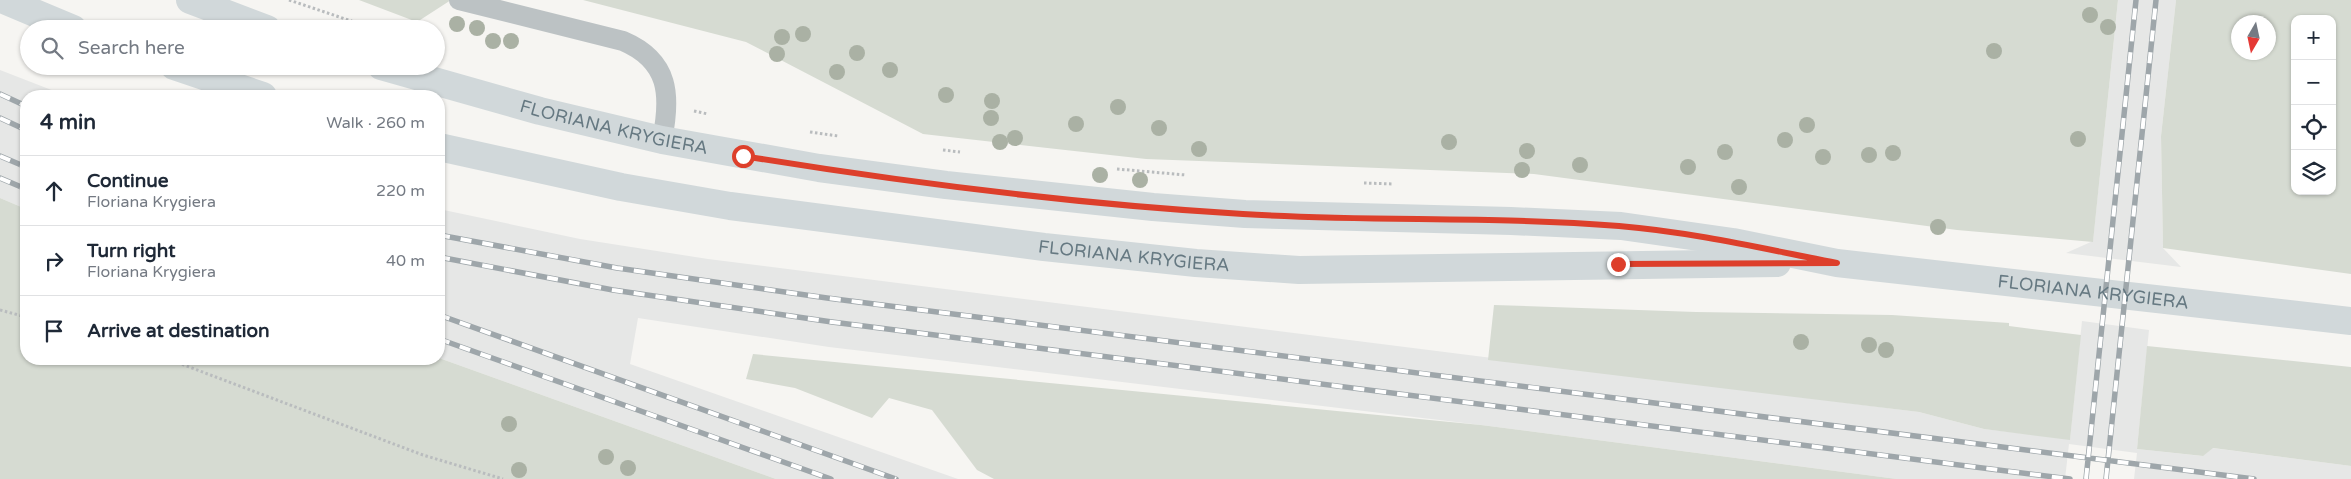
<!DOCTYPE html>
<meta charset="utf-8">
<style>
body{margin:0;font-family:"Varela Round",sans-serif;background:#f6f6f7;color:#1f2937}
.controls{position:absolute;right:15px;top:15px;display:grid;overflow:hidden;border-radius:10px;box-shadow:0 1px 4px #0004}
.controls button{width:45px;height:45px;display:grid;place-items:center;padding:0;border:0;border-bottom:1px solid #e0e1e3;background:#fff;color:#1f2937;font:25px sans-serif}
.compass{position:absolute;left:2231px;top:15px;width:45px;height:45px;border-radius:50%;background:#fff;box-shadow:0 1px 4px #0004;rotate:189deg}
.stop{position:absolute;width:15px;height:15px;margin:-11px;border:4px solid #dd3f2b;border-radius:50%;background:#fff}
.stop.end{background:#dd3f2b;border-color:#fff;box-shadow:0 1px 5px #0008}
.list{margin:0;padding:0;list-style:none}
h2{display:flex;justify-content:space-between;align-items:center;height:65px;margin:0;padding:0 20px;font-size:21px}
h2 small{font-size:16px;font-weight:400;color:#747a83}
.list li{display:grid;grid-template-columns:32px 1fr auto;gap:15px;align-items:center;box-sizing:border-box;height:70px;padding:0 20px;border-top:1px solid #e0e1e3}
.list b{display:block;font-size:19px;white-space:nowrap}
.list p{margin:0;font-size:16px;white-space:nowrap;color:#747a83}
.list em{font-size:16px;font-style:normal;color:#747a83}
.icon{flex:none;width:28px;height:28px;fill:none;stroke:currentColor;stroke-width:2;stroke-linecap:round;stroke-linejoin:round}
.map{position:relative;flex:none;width:2351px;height:479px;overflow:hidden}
.search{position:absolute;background:#fff;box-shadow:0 1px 4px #0004;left:20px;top:20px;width:425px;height:55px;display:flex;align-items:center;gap:12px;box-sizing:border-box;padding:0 18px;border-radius:28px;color:#747a83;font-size:19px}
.panel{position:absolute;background:#fff;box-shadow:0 1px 4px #0004;left:20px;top:90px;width:425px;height:275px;border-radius:20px}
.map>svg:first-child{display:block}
</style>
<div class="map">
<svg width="2351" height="479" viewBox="0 0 2351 479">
<rect width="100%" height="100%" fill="#f6f5f2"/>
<!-- built -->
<path fill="#e6e7e6" d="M2118 0H2176L2161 136 2163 248 2181 267 2066 253 2093 241Z
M0 70 67 96H26V209L0 198Z
M439 209 580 239 708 259 1919 412 1984 429 2070 439 2082 321 2149 330 2137 449 2202 456 2212 448 2351 466V479H2134L2137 453 2069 444 2065 479H1897L1481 425 829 347 638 318 630 364 958 479H776L439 358Z"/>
<!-- green -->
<path fill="#d6dbd2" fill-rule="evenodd" d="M359 0H451L417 22Z
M583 0H2118L2093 242 1957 230 1534 174 1146 159 923 134 746 42Z
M2176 0H2351V274L2163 248 2161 136ZM2295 19H2332V191H2295ZM2238 22H2268V52H2238Z
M0 198 26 209V359L439 358 776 479H0Z
M1494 305 1696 312 1892 315 2009 323V326L2081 335 2070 440 1984 429 1919 412 1488 360Z
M2147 346 2351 367V466L2213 448 2203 456 2137 449Z
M753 354 1481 425 1897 479H994L977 470 932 410 889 398 872 418 795 388 746 379Z"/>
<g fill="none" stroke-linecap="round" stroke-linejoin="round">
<!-- path -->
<path stroke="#b9bcbe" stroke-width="3" stroke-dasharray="2.5 2.5" stroke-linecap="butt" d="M289 0 375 29
M694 111 708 114
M810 132 838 136
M943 150 960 152
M1117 169 1186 175
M1364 183 1393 184
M0 310 26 317
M168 359 423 455 503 479"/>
<!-- service -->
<path stroke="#bcc2c4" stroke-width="20" d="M459 0 623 41C670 61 671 96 662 140"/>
<!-- primary -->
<g stroke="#d1d8da" stroke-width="28">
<path d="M4 0 73 29"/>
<path d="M190 0 267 29"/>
<path d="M174 66 263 96"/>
<path id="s1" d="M381 66 540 111 662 140 819 168 946 185 1153 207 1245 214 1511 221 1621 226 1733 242 1837 263 2351 321"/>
<path id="s2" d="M439 147 621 187 730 206 1044 247 1196 263 1299 270 1777 263"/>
</g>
<!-- rail casing -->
<g stroke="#9ea6aa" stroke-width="5.5">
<path id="rail" d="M0 94 26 106
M0 118 26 130
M0 156 26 167
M0 178 26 189
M439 235 617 268 827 298 2254 479
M439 257 613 290 832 322 2070 479
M439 315 896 479
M439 339 831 479
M2086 479 2136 0
M2106 479 2156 0"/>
</g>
<!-- rail -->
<use href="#rail" stroke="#fff" stroke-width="4" stroke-dasharray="11" stroke-linecap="butt"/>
</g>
<!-- trees -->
<g fill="#aab1a4">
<circle cx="2090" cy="15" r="8"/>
<circle cx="457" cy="24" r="8"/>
<circle cx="2108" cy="27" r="8"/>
<circle cx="477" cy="28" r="8"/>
<circle cx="803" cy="34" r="8"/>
<circle cx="782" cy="37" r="8"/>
<circle cx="493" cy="41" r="8"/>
<circle cx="511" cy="41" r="8"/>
<circle cx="1994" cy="51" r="8"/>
<circle cx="857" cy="53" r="8"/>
<circle cx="777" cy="54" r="8"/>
<circle cx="890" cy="70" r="8"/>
<circle cx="837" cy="72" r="8"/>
<circle cx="946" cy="95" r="8"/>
<circle cx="992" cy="101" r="8"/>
<circle cx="1118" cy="107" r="8"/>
<circle cx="991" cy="118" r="8"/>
<circle cx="1076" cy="124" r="8"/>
<circle cx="1807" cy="125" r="8"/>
<circle cx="1159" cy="128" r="8"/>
<circle cx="1015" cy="138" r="8"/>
<circle cx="2078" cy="139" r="8"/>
<circle cx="1785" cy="140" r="8"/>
<circle cx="1000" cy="142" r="8"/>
<circle cx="1449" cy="142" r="8"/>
<circle cx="1199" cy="149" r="8"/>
<circle cx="1527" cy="151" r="8"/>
<circle cx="1725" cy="152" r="8"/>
<circle cx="1893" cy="153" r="8"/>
<circle cx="1869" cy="155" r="8"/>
<circle cx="1823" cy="157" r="8"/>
<circle cx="1580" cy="165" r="8"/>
<circle cx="1688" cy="167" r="8"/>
<circle cx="1522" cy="170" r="8"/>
<circle cx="1100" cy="175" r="8"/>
<circle cx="1140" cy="180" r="8"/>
<circle cx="1739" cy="187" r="8"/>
<circle cx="1938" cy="227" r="8"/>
<circle cx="1801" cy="342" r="8"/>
<circle cx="1869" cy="345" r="8"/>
<circle cx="1886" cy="350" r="8"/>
<circle cx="509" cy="424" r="8"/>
<circle cx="606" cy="457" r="8"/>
<circle cx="628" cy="468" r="8"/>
<circle cx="519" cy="470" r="8"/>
</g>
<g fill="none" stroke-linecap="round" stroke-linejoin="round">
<!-- route -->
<path stroke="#dd3f2b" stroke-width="6" d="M743 156C908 183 1075 204 1243 214 1368 222 1493 216 1619 226 1692 232 1765 249 1837 263L1618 264"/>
</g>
<g text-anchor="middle" stroke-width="5" stroke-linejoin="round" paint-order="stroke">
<!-- street labels -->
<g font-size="18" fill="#667982" stroke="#fff">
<text dy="6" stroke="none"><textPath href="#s1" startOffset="241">FLORIANA KRYGIERA</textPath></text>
<text dy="6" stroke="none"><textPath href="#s2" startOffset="704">FLORIANA KRYGIERA</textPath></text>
<text dy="6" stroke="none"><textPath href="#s1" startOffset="1732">FLORIANA KRYGIERA</textPath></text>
</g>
</g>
</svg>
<div class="controls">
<button>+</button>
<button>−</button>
<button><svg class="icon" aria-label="locate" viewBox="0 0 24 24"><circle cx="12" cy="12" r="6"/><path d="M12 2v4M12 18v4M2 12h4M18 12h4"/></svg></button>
<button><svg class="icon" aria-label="layers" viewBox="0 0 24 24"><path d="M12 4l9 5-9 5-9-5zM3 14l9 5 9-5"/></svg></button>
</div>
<svg class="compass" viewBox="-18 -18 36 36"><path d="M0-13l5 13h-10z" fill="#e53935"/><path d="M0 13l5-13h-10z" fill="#747a83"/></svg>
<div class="stop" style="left:743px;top:156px"></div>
<div class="stop end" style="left:1618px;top:264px"></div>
<div class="search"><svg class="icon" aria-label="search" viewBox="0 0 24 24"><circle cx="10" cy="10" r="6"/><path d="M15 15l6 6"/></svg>Search here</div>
<section class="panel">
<h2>4 min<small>Walk · 260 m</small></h2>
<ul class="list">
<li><svg class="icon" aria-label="ahead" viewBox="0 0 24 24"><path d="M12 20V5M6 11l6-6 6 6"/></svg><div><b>Continue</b><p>Floriana Krygiera</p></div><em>220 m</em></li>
<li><svg class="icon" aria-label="right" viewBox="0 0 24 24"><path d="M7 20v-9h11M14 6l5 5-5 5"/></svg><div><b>Turn right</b><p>Floriana Krygiera</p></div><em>40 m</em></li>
<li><svg class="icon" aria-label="arrive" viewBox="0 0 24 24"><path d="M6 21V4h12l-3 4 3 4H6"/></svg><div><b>Arrive at destination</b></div></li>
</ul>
</section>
</div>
